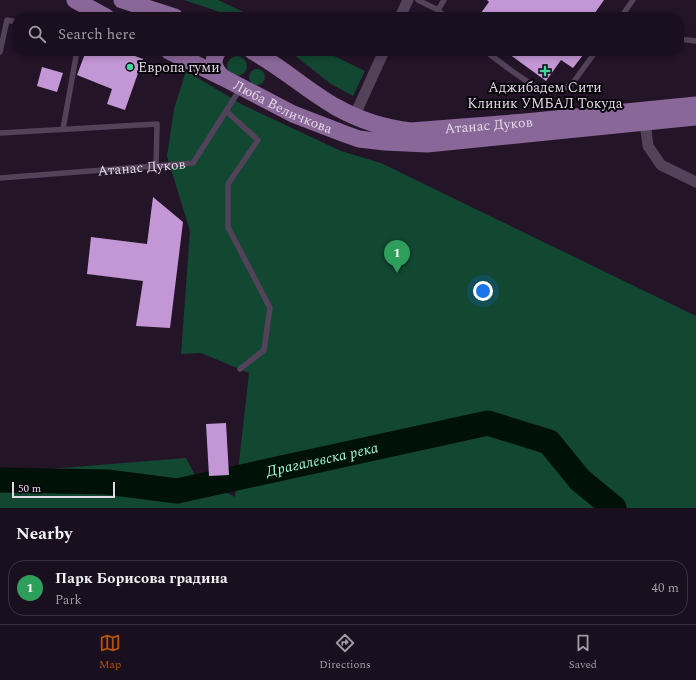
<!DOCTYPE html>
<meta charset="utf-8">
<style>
body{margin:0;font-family:Spectral,serif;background:#231827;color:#f1f3f6}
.scale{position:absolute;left:12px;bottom:10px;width:103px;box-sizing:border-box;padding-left:4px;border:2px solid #e2d8e6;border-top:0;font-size:11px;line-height:14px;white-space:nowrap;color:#e2d8e6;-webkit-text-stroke:3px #09040b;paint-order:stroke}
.you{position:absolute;left:483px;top:291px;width:14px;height:14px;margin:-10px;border:3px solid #fff;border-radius:50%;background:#1a73e8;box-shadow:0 0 0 6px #1a73e833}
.badge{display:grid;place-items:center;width:26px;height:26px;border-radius:50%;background:#b45309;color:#fff;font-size:13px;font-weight:700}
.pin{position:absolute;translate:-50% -33px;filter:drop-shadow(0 1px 2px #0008)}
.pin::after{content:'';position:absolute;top:21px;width:14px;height:12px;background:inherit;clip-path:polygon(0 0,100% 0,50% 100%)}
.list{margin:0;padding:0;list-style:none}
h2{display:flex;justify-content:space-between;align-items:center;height:52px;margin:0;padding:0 16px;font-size:17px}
h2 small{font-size:13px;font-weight:400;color:#9f9ca4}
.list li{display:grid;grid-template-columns:26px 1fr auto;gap:12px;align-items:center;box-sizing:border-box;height:56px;margin:0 8px 8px;padding:0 8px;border:1px solid #382f3c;border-radius:16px}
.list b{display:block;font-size:15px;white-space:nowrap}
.list p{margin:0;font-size:13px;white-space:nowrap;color:#9f9ca4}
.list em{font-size:13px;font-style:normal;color:#9f9ca4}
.icon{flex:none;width:22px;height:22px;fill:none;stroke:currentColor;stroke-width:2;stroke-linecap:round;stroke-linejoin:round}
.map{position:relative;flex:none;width:696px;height:508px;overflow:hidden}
.search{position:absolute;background:#1a0f1e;box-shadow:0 2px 6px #0003;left:12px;right:12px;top:12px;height:44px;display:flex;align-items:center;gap:10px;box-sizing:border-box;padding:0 14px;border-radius:16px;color:#9f9ca4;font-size:15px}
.sheet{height:116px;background:#1a0f1e}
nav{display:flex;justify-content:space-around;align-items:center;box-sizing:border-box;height:56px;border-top:1px solid #382f3c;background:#1a0f1e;font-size:11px;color:#9f9ca4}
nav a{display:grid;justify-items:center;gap:2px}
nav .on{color:#b45309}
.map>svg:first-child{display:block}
</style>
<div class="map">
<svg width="696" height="508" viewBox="0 0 696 508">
<rect width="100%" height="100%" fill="#231428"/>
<!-- green -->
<path fill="#124732" d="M184 0H218L254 17H229L214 10Z
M289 51H324L365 71 353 96 331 84Z
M227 66a10 10 0 1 1 20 0a10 10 0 1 1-20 0Z
M249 77a8 8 0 1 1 16 0a8 8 0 1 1-16 0Z
M186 71 243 105 341 151 381 163 696 316V508H0V473L186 458 196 477 235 497 249 373 201 353 181 354 190 231 167 156 174 109Z"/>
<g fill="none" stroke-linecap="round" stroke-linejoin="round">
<!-- river -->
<path stroke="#001107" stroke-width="25" id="s1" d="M0 480 107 482 177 491 488 423 549 442 580 480 614 508"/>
</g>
<!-- building -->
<path fill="#c397d5" d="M487 0H604L592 17H478L489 2Z
M86 51H127V53L143 59 125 110 107 104 112 89 77 75Z
M505 51H578L583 55 573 68 561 60 546 81Z
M42 67 63 73 57 92 37 86Z
M153 197 183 222 170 328 136 326 143 281 87 274 91 237 147 244Z
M226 423 229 475 209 476 206 424Z"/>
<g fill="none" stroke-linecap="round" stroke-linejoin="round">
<!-- lane -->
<g stroke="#52425a" stroke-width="5.5">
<path d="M418 0 438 10 445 17"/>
<path d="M438 10 444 0"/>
<path d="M621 17 633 0"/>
<path d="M679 39 696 41"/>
<path d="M485 51C498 60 534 90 548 91 556 91 566 88 572 84L596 51"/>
<path d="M0 52 7 20 17 22"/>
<path d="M226 111 258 140 228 184V227L270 308 264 350 240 369"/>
<path d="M63 129 77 51"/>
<path d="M0 133 157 124 156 166"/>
<path id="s2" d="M0 178 193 163 240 89"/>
</g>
<!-- street -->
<path stroke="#52425a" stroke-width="11" d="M400 17 408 0
M354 117 384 51
M645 122 648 146 661 165 696 182"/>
<!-- primary -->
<g stroke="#8a6799" stroke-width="17">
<path d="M75 0 106 17"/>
<path d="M122 0 175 17"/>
<path id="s3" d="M169 51 222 77 293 114 345 134 359 139 385 142 427 144 696 117"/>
<path d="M218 51C211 62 214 68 222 77"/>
<path id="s4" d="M252 51C282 67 306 90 336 107 359 120 384 128 411 131L525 122 696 105"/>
</g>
</g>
<!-- markers -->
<g fill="#48d49d" stroke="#09040b" stroke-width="1.5">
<circle cx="130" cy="67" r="4"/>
<path d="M543 65h4v4h4v4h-4v4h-4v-4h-4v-4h4z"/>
</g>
<g text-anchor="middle" stroke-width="4" stroke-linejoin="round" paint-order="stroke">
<!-- poi labels -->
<g font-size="14" fill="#e2d8e6" stroke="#09040b" text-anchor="start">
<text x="138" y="72">Европа гуми</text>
<text x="545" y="92" text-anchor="middle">Аджибадем Сити<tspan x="545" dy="16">Клиник УМБАЛ Токуда</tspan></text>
</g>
<!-- street labels -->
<g font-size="14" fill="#e2d8e6" stroke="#09040b">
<text dy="5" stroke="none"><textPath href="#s3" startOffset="127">Люба Величкова</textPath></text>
<text dy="5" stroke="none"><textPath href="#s4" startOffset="258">Атанас Дуков</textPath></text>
<text dy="5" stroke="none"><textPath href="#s2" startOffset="142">Атанас Дуков</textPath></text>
</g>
<!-- water labels -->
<g font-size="15" font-style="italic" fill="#a1fad1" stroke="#09040b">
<text dy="5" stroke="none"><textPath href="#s1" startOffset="326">Драгалевска река</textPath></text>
</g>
</g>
</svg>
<div class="scale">50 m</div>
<div class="you"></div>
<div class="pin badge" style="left:397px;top:273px;background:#2e9e5b">1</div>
<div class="search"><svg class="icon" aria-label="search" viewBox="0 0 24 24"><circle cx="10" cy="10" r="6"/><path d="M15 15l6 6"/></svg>Search here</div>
</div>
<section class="sheet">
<h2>Nearby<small></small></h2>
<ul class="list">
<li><span class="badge" style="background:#2e9e5b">1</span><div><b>Парк Борисова градина</b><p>Park</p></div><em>40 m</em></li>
</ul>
</section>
<nav>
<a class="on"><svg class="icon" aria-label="map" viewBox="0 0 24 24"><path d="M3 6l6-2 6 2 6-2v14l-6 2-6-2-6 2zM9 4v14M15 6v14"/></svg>Map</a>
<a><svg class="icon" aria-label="directions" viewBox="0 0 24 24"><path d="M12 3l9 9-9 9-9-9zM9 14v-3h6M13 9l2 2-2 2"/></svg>Directions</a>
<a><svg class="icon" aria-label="saved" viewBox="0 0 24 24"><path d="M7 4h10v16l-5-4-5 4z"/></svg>Saved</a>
</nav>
